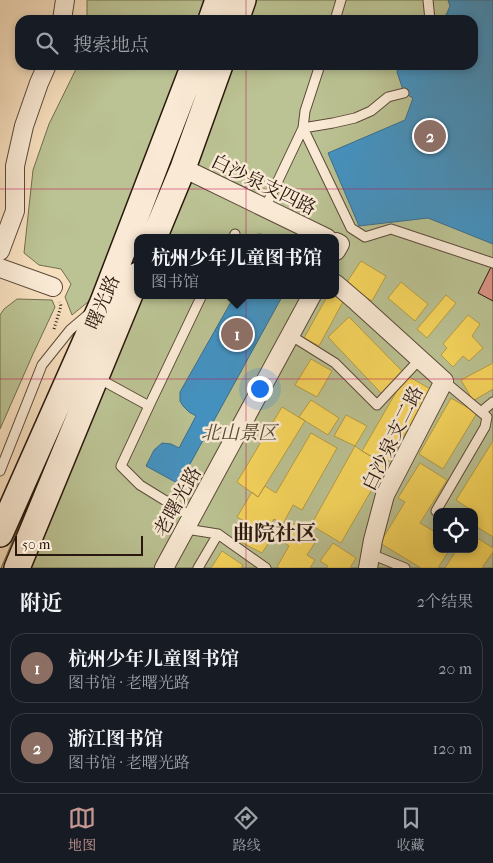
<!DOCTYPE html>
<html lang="zh">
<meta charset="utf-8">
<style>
body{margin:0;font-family:"IM FELL French Canon","Noto Serif SC",serif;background:#242831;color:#f1f3f6}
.controls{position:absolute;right:15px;bottom:15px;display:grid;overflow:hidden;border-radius:10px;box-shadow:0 2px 8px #0003}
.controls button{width:45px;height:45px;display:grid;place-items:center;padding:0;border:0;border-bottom:1px solid #363941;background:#171b24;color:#f1f3f6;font:25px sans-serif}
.scale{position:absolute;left:15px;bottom:12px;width:128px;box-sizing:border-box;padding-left:5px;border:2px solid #29180d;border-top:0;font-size:14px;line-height:18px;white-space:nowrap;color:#29180d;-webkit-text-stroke:4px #faead5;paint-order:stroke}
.you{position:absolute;left:259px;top:388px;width:18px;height:18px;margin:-12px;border:4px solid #fff;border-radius:50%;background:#1a73e8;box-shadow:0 0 0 8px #1a73e833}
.badge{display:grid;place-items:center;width:32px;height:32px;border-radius:50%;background:#c59692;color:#fff;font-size:16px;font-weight:700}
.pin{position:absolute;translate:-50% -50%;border:2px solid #fff;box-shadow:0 1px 5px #0006}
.popup{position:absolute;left:134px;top:234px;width:205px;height:65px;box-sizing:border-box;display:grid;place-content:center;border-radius:10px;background:#171b24;filter:drop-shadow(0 1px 4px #0005);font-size:16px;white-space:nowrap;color:#9ea1a6}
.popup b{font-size:19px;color:#f1f3f6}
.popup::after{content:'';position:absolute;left:50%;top:100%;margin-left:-10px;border:10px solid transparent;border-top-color:#171b24}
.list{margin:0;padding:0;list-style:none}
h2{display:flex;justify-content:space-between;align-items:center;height:65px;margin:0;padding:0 20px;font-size:21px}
h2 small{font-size:16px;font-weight:400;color:#9ea1a6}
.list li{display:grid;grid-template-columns:32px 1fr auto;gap:15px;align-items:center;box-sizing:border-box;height:70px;margin:0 10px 10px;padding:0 10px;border:1px solid #363941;border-radius:15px}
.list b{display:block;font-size:19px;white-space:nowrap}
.list p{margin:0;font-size:16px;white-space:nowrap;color:#9ea1a6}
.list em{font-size:16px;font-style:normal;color:#9ea1a6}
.icon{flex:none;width:28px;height:28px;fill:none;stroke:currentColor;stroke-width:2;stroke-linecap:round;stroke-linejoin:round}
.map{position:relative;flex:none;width:493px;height:568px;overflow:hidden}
.search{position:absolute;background:#171b24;box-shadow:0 2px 8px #0003;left:15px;right:15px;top:15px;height:55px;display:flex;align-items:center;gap:12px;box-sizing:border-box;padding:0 18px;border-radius:15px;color:#9ea1a6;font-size:19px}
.sheet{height:225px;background:#171b24}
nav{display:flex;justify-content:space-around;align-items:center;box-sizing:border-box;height:70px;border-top:1px solid #363941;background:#171b24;font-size:14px;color:#9ea1a6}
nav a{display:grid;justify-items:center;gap:2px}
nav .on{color:#c59692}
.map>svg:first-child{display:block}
</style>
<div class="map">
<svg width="493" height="568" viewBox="0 0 493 568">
<rect width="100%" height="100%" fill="#f7dfbe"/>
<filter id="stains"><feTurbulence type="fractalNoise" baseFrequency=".004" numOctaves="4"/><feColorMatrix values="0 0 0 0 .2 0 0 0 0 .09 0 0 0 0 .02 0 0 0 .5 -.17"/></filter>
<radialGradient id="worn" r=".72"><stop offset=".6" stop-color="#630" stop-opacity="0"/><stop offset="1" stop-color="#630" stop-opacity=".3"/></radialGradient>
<!-- green -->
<path fill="#bbc293" stroke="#726d50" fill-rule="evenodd" d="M87 0H204L197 20H87Z
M232 0H493V568H1L124 281 138 243V295H336V238H140L206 65H473V20H223ZM437 512H474V549H437Z
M78 65H180L99 293 72 315 65 297 71 284 61 269 39 265 24 253 33 170 49 124Z
M17 299 52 300 55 307 33 354 0 429V315L4 309Z"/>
<!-- homes -->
<path fill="#f6d55c" stroke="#b89c44" d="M361 261 386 276 372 301 345 285Z
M401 282 428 304 415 321 388 298Z
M328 295H336L345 298 319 346 304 338Z
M446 295 456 303 427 338 417 329Z
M468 315 480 324 472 336 483 348 469 361 463 356 453 367 441 355 447 348 443 344Z
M349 317 403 372 381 393 328 337Z
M311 359 332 371 317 397 295 385Z
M493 363V389L473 401 461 380Z
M406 375 432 390 386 465 362 451Z
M451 398 477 413 443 469 419 454Z
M311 400 339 418 328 435 299 417Z
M282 407 305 421 258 497 237 482Z
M346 415 367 426 355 446 334 436Z
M311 433 337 448 302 510 293 505 283 524 274 519 266 532 272 538 262 553 235 539 246 522 237 517 252 492 258 497 265 486 276 493Z
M493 441V537L474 525V512L456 500Z
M355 446 362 451 386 465 341 543 311 525Z
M420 463 447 480 420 523 437 533V549H450L438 568H421L380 543 405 502 398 498Z
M294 523 318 538 307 555 315 560 310 568H280L277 567 289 546 282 541Z
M474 536 493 548V552L482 568H445L457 549H474Z
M333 543 356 558 350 568H327L328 566 320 561Z
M222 551 243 565 241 568H211Z"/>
<!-- schools -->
<path fill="#4393c3" stroke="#3b6e8c" d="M448 0H493V244L428 218 359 226 328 153 405 120 413 98 404 93 397 72 399 65H473V20H444L450 6Z
M261 234 267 238H246L250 235Z
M235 295H283L179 484 146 466 154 450 162 443 171 444 179 448 196 416 189 412 183 406 180 401V392Z"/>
<!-- building -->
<path fill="#da9486" stroke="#29180d" d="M491 267 493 268V301L478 293Z"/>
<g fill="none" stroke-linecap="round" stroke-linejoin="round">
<!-- lane casing -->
<g stroke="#5c4a39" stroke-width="11">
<path id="lane" d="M428 0 430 20
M335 20 341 0
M320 65 305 111 303 128 351 228 365 237 391 229 493 263
M265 208 303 128 333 123 355 118 371 111 388 97 404 93
M233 238 235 234
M290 335 335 363 377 405 420 359
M96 377 149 406 121 466 140 485 192 517
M149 406 202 295
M481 412 493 402
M0 471 42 365 70 330 90 313
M436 511 485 427 487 417 444 381
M186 529 218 534 266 568
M371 554 405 568
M198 568 218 534"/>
</g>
<!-- street casing -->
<g stroke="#5c4a39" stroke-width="20">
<path id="street" d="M62 20 65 0
M183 168 327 238
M336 242 340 244 336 251
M0 251 15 211V166L24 126 39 83 47 65
M0 268 53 287
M336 284 357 302 444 381 385 495 373 540 368 568
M164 568 312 295"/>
</g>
<!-- secondary casing -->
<g stroke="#29180d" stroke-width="28">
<path id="secondary" d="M211 20 218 0
M236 20 243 0
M154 238 183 168 220 65
M0 534 103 302 194 65
M17 568 138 275"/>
</g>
<!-- path -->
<path stroke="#29180d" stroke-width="3" stroke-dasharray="1 2.5" stroke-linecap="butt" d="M54 329 61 306 60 302"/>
<!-- lane -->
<use href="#lane" stroke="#faead5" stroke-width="9"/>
<!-- street -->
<use href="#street" stroke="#faead5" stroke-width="18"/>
<!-- secondary -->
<use href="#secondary" stroke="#faead5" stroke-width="25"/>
</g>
<!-- grid -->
<path fill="none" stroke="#c2185b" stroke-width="1" stroke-opacity="0.55" d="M246 0V20M246 65V568M0 189H493M0 379H493"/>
<g text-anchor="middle" stroke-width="5" stroke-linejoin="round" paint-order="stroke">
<!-- street labels -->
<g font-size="19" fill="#29180d" stroke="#faead5">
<text transform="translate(264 184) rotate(26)" y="7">白沙泉支四路</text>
<text transform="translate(102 302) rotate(-67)" y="7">曙光路</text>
<text transform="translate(392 438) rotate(-64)" y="7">白沙泉支二路</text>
<text transform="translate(177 501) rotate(-61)" y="7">老曙光路</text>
</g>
<!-- park labels -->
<g font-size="19" font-style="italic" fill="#554b35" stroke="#faead5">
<text x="239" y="439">北山景区</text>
</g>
<!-- quarter labels -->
<g font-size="21" font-weight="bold" fill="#29180d" stroke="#faead5">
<text x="275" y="540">曲院社区</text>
</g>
</g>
<rect width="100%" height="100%" filter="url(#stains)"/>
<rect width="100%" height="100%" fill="url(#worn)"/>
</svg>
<div class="controls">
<button><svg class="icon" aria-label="locate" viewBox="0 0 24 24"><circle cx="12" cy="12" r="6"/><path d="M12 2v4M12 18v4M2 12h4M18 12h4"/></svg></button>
</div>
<div class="scale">50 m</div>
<div class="you"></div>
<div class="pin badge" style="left:237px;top:334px;background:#8d6e63">1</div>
<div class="popup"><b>杭州少年儿童图书馆</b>图书馆</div>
<div class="pin badge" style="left:430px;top:136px;background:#8d6e63">2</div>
<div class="search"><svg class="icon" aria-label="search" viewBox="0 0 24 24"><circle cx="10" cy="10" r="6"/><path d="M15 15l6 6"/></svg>搜索地点</div>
</div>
<section class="sheet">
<h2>附近<small>2个结果</small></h2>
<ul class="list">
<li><span class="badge" style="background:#8d6e63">1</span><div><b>杭州少年儿童图书馆</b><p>图书馆 · 老曙光路</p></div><em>20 m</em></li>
<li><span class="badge" style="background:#8d6e63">2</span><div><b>浙江图书馆</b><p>图书馆 · 老曙光路</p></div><em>120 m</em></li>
</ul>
</section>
<nav>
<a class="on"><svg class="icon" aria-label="map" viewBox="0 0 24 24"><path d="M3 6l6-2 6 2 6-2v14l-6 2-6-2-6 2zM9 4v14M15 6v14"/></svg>地图</a>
<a><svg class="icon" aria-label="directions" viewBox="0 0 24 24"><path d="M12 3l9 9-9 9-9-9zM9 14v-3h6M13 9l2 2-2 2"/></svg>路线</a>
<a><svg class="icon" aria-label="saved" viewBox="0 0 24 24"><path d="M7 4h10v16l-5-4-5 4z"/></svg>收藏</a>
</nav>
